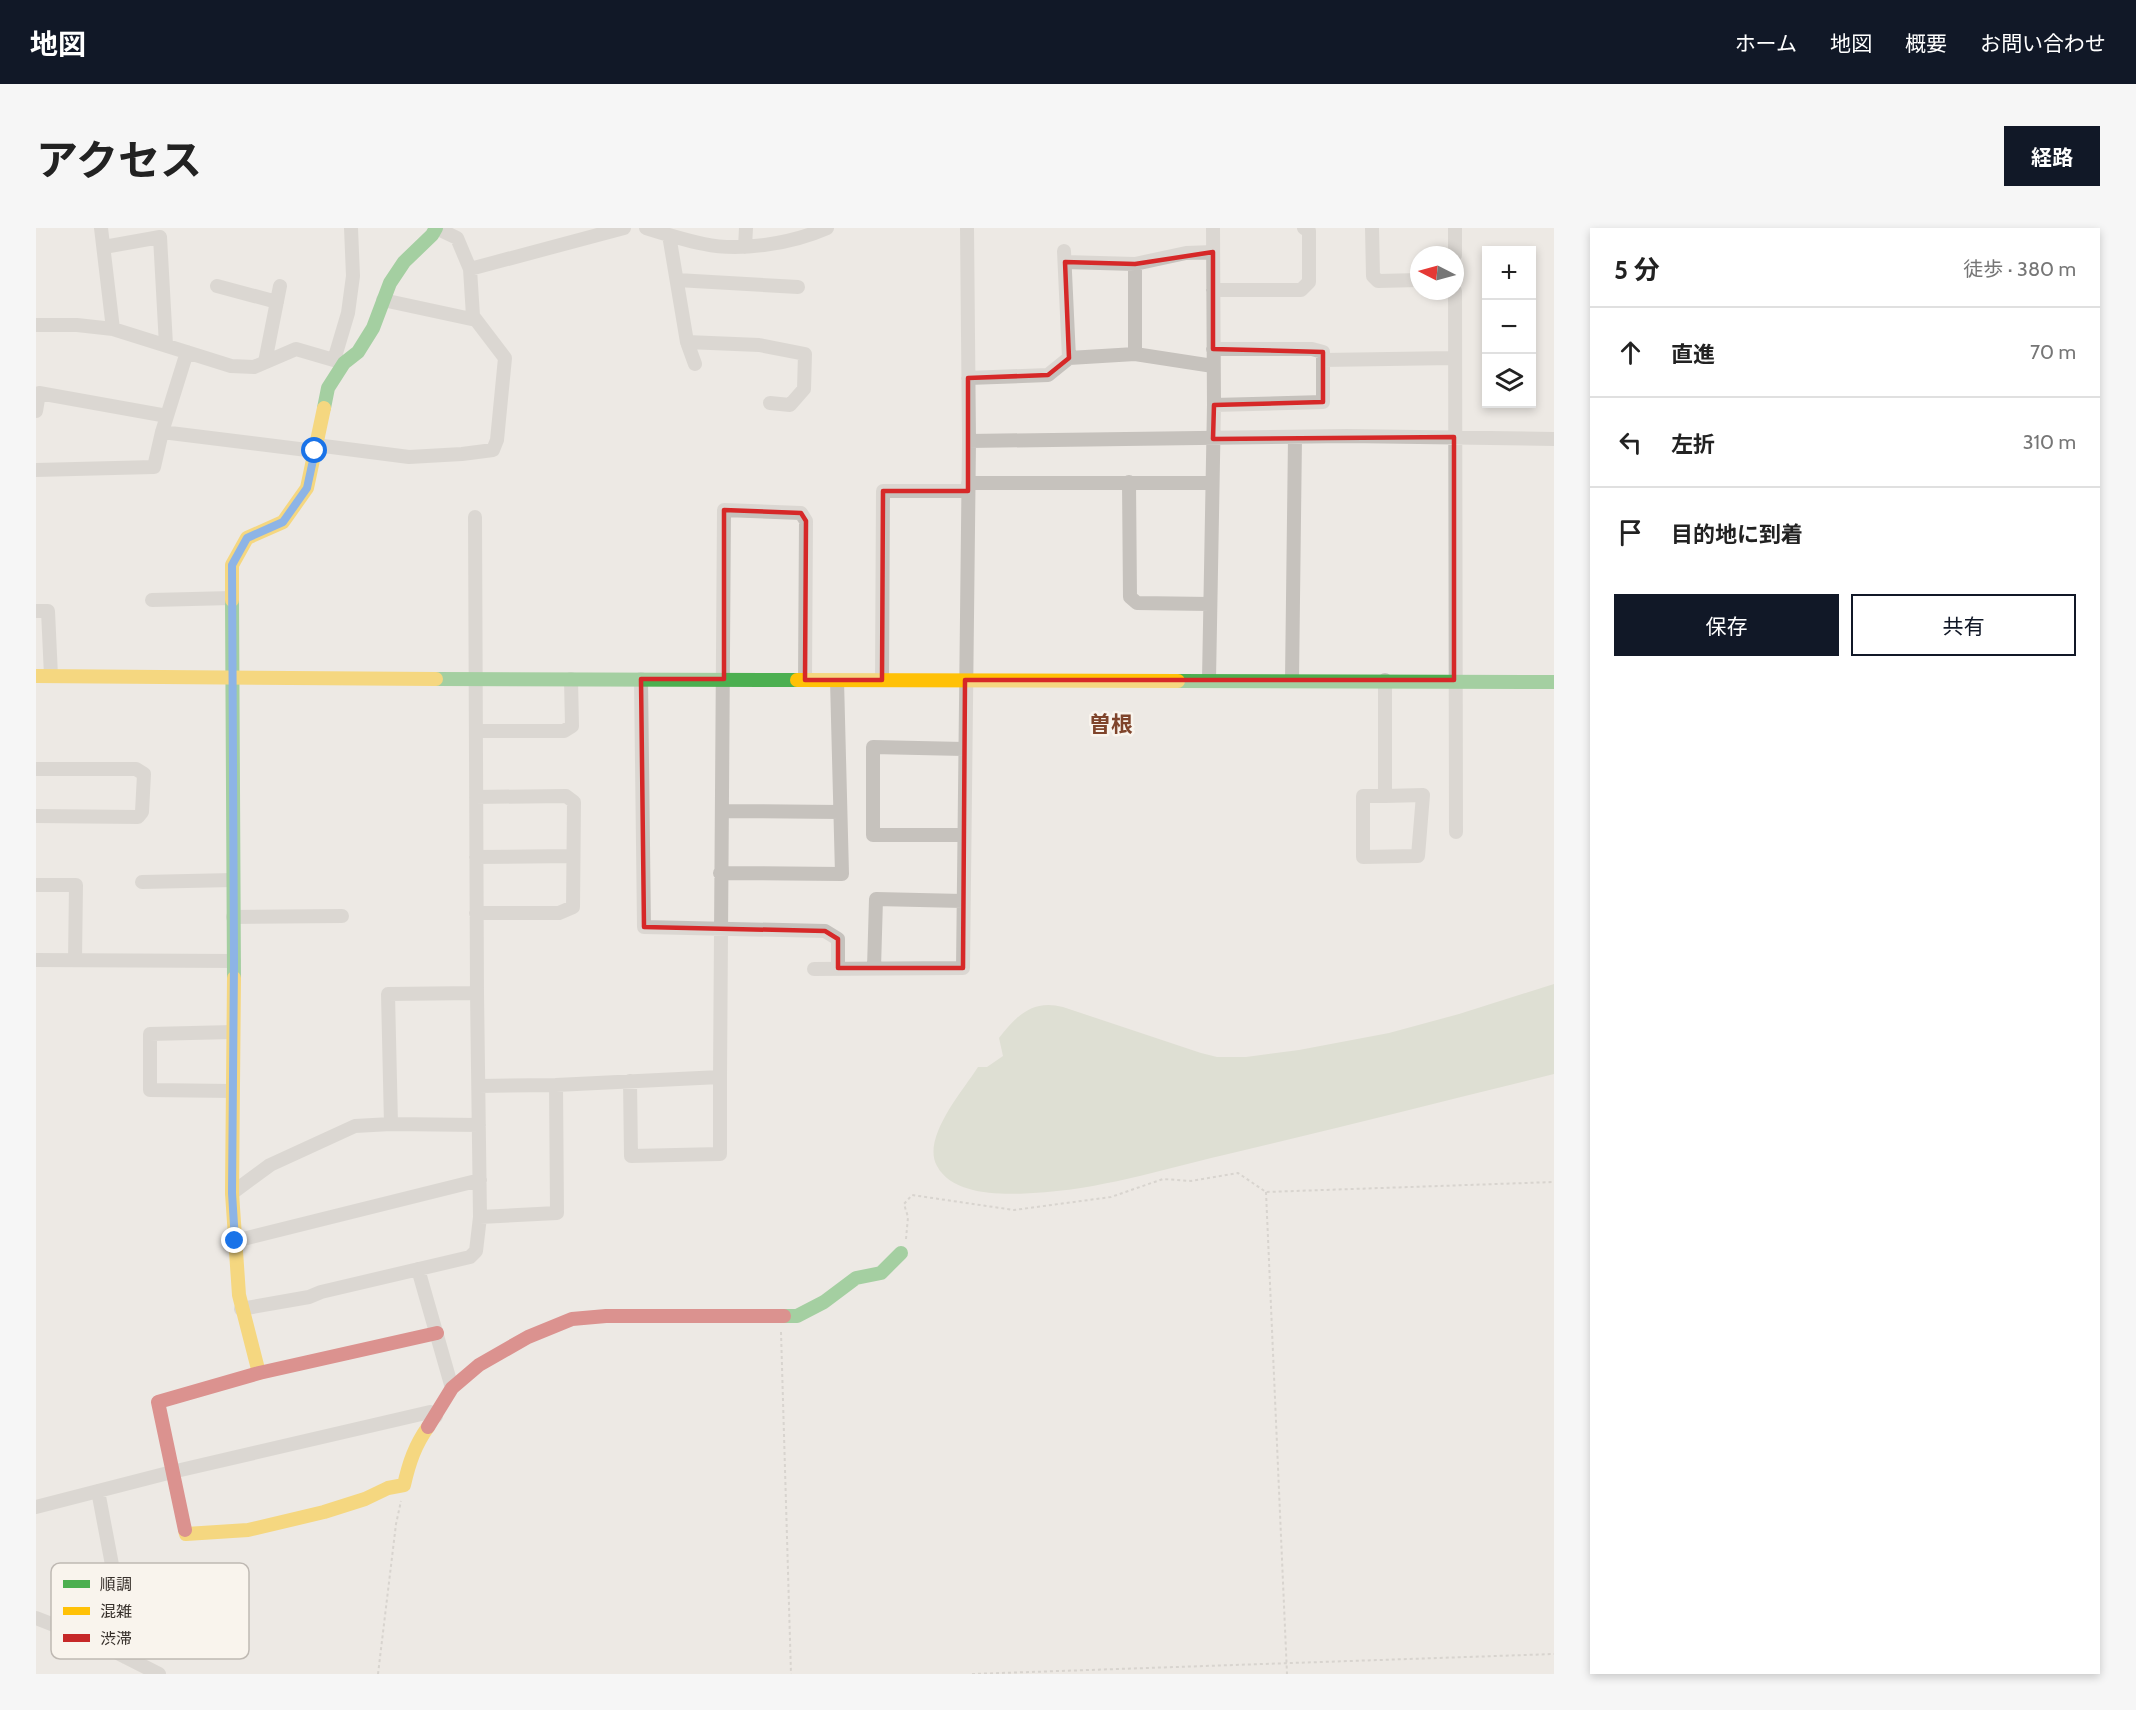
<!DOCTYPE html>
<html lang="ja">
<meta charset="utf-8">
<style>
body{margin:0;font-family:Cabin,"Noto Sans JP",sans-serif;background:#f6f6f6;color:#222}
.controls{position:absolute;right:18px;top:18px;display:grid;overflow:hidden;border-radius:0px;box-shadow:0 3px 9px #0003}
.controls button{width:54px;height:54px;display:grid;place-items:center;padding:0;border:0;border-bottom:2px solid #e0e0e0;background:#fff;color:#222;font:30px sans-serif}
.compass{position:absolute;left:1374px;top:18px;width:54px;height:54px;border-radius:50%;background:#fff;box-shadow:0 3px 9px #0003;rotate:276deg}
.stop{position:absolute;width:18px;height:18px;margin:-14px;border:4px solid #1a73e8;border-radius:50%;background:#fff}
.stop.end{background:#1a73e8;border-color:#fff;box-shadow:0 2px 6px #0008}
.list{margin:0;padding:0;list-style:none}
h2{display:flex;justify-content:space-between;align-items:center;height:78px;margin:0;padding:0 24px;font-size:26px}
h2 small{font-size:20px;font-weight:400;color:#767676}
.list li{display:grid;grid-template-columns:39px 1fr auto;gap:18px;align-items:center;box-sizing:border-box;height:90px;padding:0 24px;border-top:2px solid #e0e0e0}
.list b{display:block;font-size:22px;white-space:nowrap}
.list em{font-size:20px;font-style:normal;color:#767676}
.actions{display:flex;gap:12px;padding:18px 24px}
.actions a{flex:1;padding:14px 0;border:2px solid #111827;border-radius:0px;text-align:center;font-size:21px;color:#111827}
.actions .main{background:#111827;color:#fff}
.icon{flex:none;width:33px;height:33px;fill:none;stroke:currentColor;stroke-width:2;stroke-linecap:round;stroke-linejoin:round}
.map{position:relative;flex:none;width:1518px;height:1446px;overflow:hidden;border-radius:0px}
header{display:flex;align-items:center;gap:36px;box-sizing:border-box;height:84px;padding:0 30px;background:#111827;color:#fff}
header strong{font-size:28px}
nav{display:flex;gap:33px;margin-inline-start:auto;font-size:21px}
.intro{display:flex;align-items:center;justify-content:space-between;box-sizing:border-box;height:144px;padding:0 36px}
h1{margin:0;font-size:42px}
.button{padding:15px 27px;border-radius:0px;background:#111827;color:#fff;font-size:21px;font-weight:700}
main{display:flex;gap:36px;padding:0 36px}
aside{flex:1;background:#fff;border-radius:0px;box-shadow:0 3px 9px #0003}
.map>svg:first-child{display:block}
</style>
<header>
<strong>地図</strong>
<nav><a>ホーム</a><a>地図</a><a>概要</a><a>お問い合わせ</a></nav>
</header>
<div class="intro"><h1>アクセス</h1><a class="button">経路</a></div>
<main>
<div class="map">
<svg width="1518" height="1446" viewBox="0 0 1518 1446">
<rect width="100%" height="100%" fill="#ede9e4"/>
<!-- green -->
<path fill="#cdd2bf" d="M1518 756V846C1408 873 1298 901 1188 927 1125 942 1061 962 997 965 968 967 917 968 901 938 886 912 923 867 938 845L942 839H951L967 828 963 810C981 787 997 771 1027 779L1165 825 1181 829H1210L1263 822 1353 805 1423 786Z"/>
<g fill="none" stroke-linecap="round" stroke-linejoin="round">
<!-- path -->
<path stroke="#bfbab5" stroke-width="2" stroke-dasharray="3 3" stroke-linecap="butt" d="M1230 964 1251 1446
M870 1011 872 989 868 976 876 967 978 982 1075 969 1127 951 1155 953 1202 945 1230 964 1518 954
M745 1104 755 1446
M342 1446 360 1296 365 1273
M936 1446 1518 1426"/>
<!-- street -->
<path stroke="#c6c2bd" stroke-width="14" d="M65 0 77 101
M610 0C629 6 648 12 668 16 705 24 757 15 791 0
M1336 0 1337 48 1342 53 1383 52
M633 7 651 114 659 136
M68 19 124 9 130 117
M709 19 710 0
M1028 23 1033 130
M1419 27V0
M1029 34 1099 36 1150 25 1177 24
M434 41 588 0
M641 52 762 59
M181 58 241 74
M1177 62H1265L1273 54V3L1268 0
M1419 63 1420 604
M347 72 440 92
M0 97H41L77 101 195 138 218 139 260 121 308 135
M651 114 723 117 769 126 768 161 754 177 734 175
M1177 121H1276L1287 124V174L1178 177
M1099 126V36
M298 132 312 85 317 48 315 0
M1287 132 1418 130
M229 134 244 58
M932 150 1012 147 1033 130 1099 126 1177 138
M0 183 3 165 131 188
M126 204 279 223
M933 213 1311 208 1518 211
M280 217 373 229 426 226 457 222 461 212 469 130 437 88 434 41 421 10 400 0
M0 242 118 239 126 204 151 124
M1093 254 1094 369 1101 375 1174 376
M932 255H1176
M116 372 196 370
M0 383H12L15 448
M605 451 608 699 789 703 802 711V740
M846 452 847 263H932
M1173 452 1178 177 1177 0
M1256 452 1259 209
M1349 452V568H1327V629L1382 628 1387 567 1349 568
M440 503H528L536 498 535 451
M0 541H100L108 546 106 584 102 589 0 588
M440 569 530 568 538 574 537 679 523 685H440
M686 583 804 584
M928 607H837V519L928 521
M440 629 537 628
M684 645 806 646 801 452
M106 654 197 652
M0 657H40L39 732
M197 689 306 688
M0 732 198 733
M838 740 840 671 927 673
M778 741 927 740 933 213 931 0
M684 849 688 282 765 285 770 293 769 452
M520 857 684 849V926L595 928 594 853
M443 858 520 857 521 985 444 989
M196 863 114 862V806L197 804
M355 896 443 897
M196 965 234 937 319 898 355 896 352 766 441 765
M199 1013 444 952
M382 1041 416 1160
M205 1081 273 1069 285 1064 434 1029 440 1023 444 989 441 765 439 289
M62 1263 92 1421 89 1429
M0 1279 136 1244 394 1184 400 1188
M0 1390 56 1412 123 1446"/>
<!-- fast -->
<path stroke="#4caf50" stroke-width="14" d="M288 180 292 160 308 135 322 124 337 100 354 55 368 34 396 7 400 0
M196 372 198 750
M400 451 761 452
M1142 453 1518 454
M748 1088H761L788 1074 820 1050 845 1045 865 1025"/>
<!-- slow -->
<path stroke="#ffc107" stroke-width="14" d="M196 372V337L211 310 247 294 271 260 288 180
M0 448 400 451
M761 452 1142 453
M198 750 196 965 203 1067 223 1145
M149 1302 150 1306 212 1302 288 1284 329 1271 352 1260 368 1257C373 1235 379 1217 392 1199"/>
<!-- jam -->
<path stroke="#c62828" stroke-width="14" d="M392 1199 416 1160 443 1137 492 1109 536 1091 570 1088H748
M149 1302 122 1174 223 1145 401 1105"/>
</g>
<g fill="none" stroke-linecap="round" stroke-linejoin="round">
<!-- route -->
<path stroke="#1a73e8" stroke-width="8" d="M199 1013 196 965 198 733 196 337 211 310 247 294 271 260 279 223"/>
</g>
<!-- marked area -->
<path d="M0 0H1518V1446H0ZM1177 24V121L1287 124V174L1178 177 1177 211 1418 209V452H929L927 740H802V711L789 703 608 699 605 451H688V282L765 285 770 293 769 452H846L847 263H932V150L1012 147 1033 130 1029 34 1099 36Z" fill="#ede9e4" fill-opacity=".55" fill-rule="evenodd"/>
<path fill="none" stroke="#d62828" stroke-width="4.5" stroke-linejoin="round" d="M1177 24V121L1287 124V174L1178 177 1177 211 1418 209V452H929L927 740H802V711L789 703 608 699 605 451H688V282L765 285 770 293 769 452H846L847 263H932V150L1012 147 1033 130 1029 34 1099 36Z"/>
<g text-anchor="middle" stroke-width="5" stroke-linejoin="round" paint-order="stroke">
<!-- quarter labels -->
<g font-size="22" font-weight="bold" fill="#7f442b" stroke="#f9f4ed">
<text x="1075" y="504">曽根</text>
</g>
</g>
<!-- legend -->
<rect x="15" y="1335" width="198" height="96" rx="9" fill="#f9f4ed" stroke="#bfb9b3" stroke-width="1.5"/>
<rect x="27" y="1352" width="27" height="8" fill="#4caf50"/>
<rect x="27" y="1379" width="27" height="8" fill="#ffc107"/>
<rect x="27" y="1406" width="27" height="8" fill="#c62828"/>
<g font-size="16" fill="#37302b">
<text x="64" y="1362">順調</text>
<text x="64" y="1389">混雑</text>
<text x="64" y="1416">渋滞</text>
</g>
</svg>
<div class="controls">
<button>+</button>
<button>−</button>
<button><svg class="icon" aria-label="layers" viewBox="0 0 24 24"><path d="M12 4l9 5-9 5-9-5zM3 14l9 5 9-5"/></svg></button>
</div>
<svg class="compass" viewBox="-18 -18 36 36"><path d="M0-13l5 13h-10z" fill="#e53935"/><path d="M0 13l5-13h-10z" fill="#767676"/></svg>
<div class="stop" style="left:279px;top:223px"></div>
<div class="stop end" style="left:199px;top:1013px"></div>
</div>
<aside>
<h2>5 分<small>徒歩 · 380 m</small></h2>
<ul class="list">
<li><svg class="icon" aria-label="ahead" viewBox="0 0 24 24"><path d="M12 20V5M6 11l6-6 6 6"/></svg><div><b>直進</b></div><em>70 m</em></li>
<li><svg class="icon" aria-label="left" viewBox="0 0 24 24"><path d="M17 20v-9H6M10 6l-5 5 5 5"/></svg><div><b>左折</b></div><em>310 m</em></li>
<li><svg class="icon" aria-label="arrive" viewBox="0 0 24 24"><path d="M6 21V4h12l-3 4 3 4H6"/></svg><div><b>目的地に到着</b></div></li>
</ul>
<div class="actions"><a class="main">保存</a><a>共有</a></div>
</aside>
</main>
